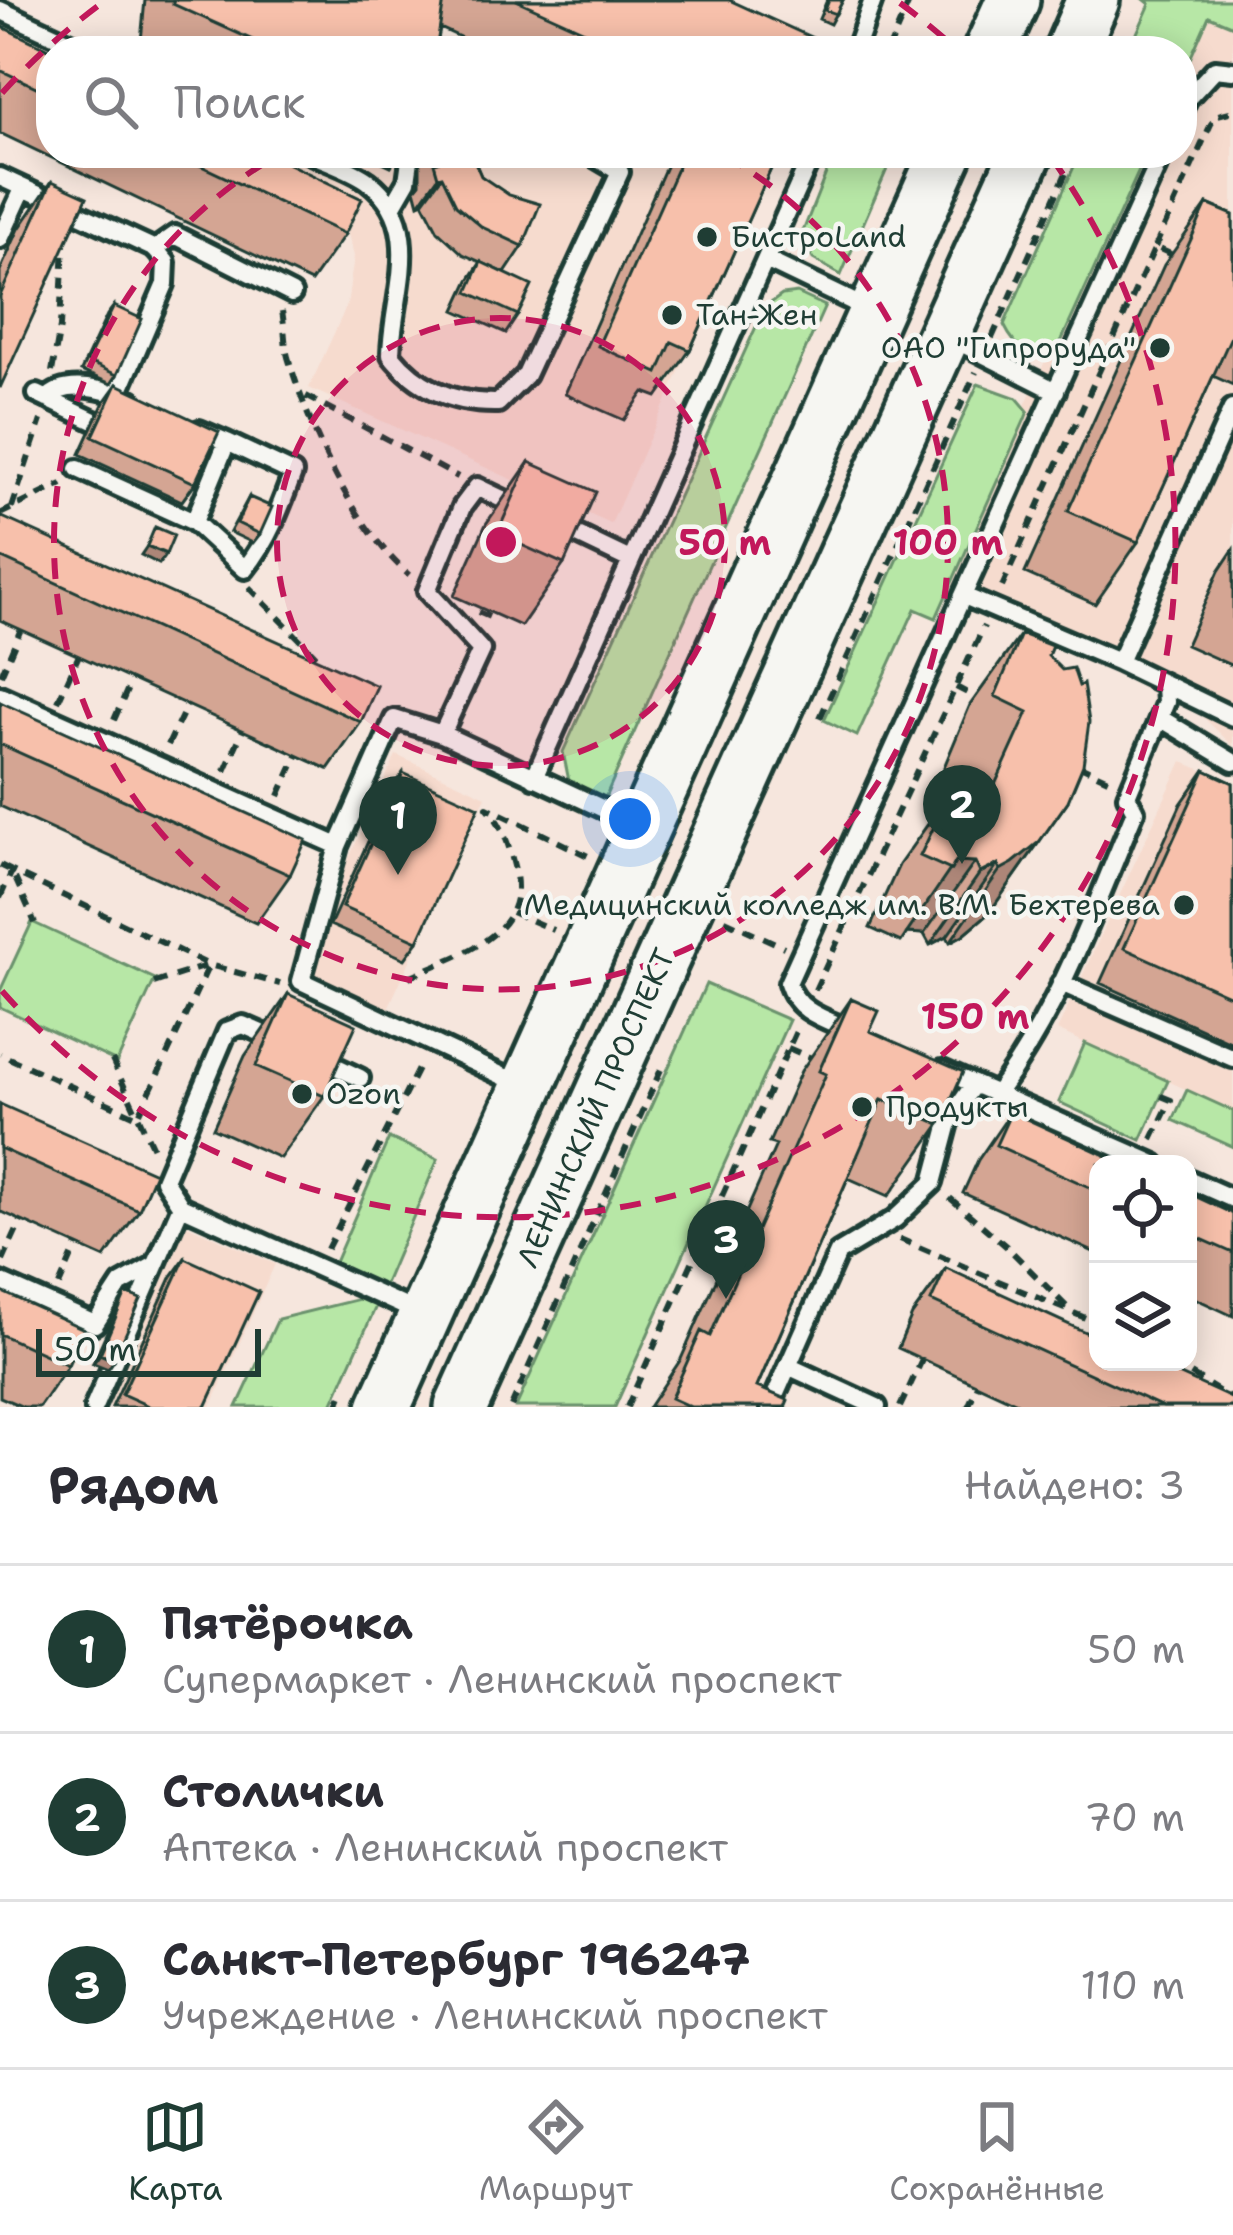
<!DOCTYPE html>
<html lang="ru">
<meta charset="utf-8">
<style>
body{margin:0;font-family:"Shantell Sans",sans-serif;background:#f2f2f3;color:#2b2b33}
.controls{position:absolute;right:36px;bottom:36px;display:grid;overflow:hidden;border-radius:24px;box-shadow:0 6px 30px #0003}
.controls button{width:108px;height:108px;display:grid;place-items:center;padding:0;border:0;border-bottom:3px solid #e1e1e2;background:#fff;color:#2b2b33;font:60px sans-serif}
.scale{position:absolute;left:36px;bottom:30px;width:225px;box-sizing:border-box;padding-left:12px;border:6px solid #1f3d34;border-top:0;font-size:33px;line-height:42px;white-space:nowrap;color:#1f3d34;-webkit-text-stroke:9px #f6f6f2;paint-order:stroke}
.you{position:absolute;left:630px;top:819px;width:42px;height:42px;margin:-30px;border:9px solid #fff;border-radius:50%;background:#1a73e8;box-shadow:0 0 0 18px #1a73e833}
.badge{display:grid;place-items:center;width:78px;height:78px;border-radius:50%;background:#1f3d34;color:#fff;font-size:39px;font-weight:700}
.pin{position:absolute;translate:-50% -99px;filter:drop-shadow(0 3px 6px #0008)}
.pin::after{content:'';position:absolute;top:63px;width:42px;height:36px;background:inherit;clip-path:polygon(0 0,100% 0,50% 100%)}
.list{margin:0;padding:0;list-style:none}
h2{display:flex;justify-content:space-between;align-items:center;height:156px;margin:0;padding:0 48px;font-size:51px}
h2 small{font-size:39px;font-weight:400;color:#7c7c81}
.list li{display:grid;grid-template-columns:78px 1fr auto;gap:36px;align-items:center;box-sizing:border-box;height:168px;padding:0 48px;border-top:3px solid #e1e1e2}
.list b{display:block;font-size:45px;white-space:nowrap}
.list p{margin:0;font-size:39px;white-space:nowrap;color:#7c7c81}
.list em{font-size:39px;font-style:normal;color:#7c7c81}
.icon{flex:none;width:66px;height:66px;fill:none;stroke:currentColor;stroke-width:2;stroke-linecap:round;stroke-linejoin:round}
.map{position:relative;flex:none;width:1233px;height:1407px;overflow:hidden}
.search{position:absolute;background:#fff;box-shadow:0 6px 30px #0003;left:36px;right:36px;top:36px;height:132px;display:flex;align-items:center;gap:30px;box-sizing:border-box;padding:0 42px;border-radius:48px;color:#7c7c81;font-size:45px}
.sheet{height:660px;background:#fff}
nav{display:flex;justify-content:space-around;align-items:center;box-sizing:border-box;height:168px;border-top:3px solid #e1e1e2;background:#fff;font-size:33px;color:#7c7c81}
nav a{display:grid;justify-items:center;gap:6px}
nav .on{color:#1f3d34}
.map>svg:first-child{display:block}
</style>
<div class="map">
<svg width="1233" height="1407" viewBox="0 0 1233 1407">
<rect width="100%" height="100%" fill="#f6e6dd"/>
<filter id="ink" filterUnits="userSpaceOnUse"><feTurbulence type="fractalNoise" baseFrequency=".00833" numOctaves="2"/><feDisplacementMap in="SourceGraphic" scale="24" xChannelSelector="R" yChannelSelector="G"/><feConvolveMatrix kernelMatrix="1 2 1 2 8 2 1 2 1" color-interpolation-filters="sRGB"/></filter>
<g filter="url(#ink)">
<!-- built -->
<path fill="#f6dbce" d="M1205 5 1233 17V746L1171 686 944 585 1139 153H1182V57Z
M235 153H777L611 524 309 388 347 305 354 256 342 212Z
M396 755 486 796 384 1017 295 976Z
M1182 761 1233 784V1111L1057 1030Z
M187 1225 275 1264 211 1407H105Z"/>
<!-- green -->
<path fill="#b7e7a6" stroke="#6b926d" stroke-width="3" d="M1145 0H1233V26L1209 16 1182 77V51H1129L1150 4Z
M834 153H894L841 275 813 259 802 234Z
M1080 153H1147L1059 346C1036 367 1015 348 1004 325Z
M797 293 825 306 604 800 569 781 563 752 765 307 782 295Z
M978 384 1017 398 1028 411 1025 419 936 618 915 609 857 736 824 720Z
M32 922 155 979 117 1062 0 1007V991Z
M706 984 789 1020 615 1407H516Z
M1085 1043 1168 1081 1141 1140 1059 1102Z
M1187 1090 1233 1111V1147L1173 1120Z
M389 1138 438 1159 383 1288 333 1267Z
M363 1298 376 1306 331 1407H237L278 1319Z"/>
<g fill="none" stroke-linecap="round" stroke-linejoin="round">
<!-- service casing -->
<g stroke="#1f3d34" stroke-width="26">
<path id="service" d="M0 10 88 51
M855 51 873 0
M1182 111 1187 99 1215 69 1233 71
M309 153C328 162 351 169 368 181 427 225 392 296 391 355 418 389 455 404 498 403L526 375 620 172 588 153
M0 177 155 249 166 262 165 284 118 394
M392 207 407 181 411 153
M0 239 23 189
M155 249 175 235 292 294
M768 261 870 310
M951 338 1056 391
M37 394 94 421
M47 399C65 378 108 390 131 400
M78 469 194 522 227 442 199 430
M194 522 245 569C268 541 281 506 293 473L227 442
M561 527 630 560
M964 596 1119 662 1232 409
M1119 662 1233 717
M0 695 338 846
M1160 718 1233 762
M442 734 481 650 427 591 462 507 477 487 521 508
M534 778 813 153
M1061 983 1233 1058
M852 1031C826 1019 797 1013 788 983L1163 153
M320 1059 360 1078
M942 1070 1155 1164
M522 1085 301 981 338 846 394 719 442 734 638 825
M996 1094C1059 1010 1095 907 1135 811L1127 796 1166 702 1165 686
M1188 1179 1233 1199
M181 1206 164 1180 227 1031 243 1025 280 1041
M0 1282 95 1324 121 1284 155 1265
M788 1366 877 1407
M94 1407 181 1206 419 1313
M770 1407 838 1253 895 1219 933 1183 950 1119 974 1084"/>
</g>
<!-- primary casing -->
<g stroke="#1f3d34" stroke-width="60">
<path id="primary" d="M990 51 1013 0
M1071 51 1093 0
M384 1407 946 153
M461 1407 1026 153"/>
</g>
<!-- path -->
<path stroke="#1f3d34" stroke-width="6" stroke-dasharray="12 9" stroke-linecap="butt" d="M888 51 910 0
M1155 247 1211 124 1218 115 1233 111
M282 311C285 326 284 342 288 357 310 430 351 524 409 575
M992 338 1075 153
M52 372 60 327 64 243
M306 396 458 477
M12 508 41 420
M0 514 62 484
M249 587 323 663
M1002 587 1155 247 1175 256
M478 612 492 618
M1 675 21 629
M956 687 975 697
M58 701 79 655
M820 718 976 372
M114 720 132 679
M168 745 187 705
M1078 765 1110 780
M225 771 243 730
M279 796 297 756
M0 865 12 871 35 923
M0 898 12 871 209 965 138 1117 0 1054
M512 912 553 930
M725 920 784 947
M409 977C458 954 533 936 514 866 508 842 503 826 487 807L588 856
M154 983 209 965 280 984
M815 990 984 626
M788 1048 818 1061
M112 1060 153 1148
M1152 1139 1171 1100 1161 1096
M950 1198 1007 1247 1067 1307
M900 1239 1090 1320
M327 1249 421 1063
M3 1261 21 1221
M59 1286 77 1245
M1173 1363 1233 1400
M337 1407 345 1388
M511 1407 663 1065
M627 1407 797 1029
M900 1407 922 1360
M968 1407 978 1385"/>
<!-- service -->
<use href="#service" stroke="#f6f6f2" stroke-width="16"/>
<!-- primary -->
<use href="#primary" stroke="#f6f6f2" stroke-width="51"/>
</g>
<!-- wall -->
<path fill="#d4a593" stroke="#1f3d34" stroke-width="3" d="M145 0H729L823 51H490L440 28 436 51H140Z
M827 0H843L830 24 819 19Z
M0 26 51 51V153H266L345 234 311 282 0 133Z
M363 153H400L391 166Z
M425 153H471L481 176 523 246 505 273 463 254 438 231 423 202 419 204 415 189 420 183V161Z
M672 153H778L690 350 657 397 644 392 624 420 565 394Z
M52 181 0 388V271L19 229Z
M1207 204 1233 215V385L1213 376 1138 542 1095 604 1025 573 1164 265Z
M481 262 518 315 506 333 455 310 469 280Z
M114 306 117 375 111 384 81 371 107 315Z
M117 384 195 483 182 501 80 454 104 402Z
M529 462 564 564 521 626 454 596 486 524Z
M249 497 260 534 253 543 230 532Z
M0 516 361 722 328 769 0 620Z
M1233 550V666L1186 645 1219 571Z
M1021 634 1048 656 1068 801 989 913 963 935 950 942 947 936 930 945 924 934 907 933 901 942 870 928 899 865 950 793 969 802 978 783 944 767 970 705Z
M0 702 290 875 256 923 0 806Z
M1205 770 1233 783V1043L1100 983 1181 804Z
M403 773 418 941 405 959 330 925 391 791Z
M288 994 324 1096 280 1158 213 1128 245 1056Z
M851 999 870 1031 940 1124 889 1196 848 1178 757 1387 785 1407H649L681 1359 776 1145 769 1143 801 1071Z
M0 1104 139 1210 105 1258 0 1211Z
M1011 1112 1098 1164V1254L963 1193 978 1160Z
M1188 1193 1233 1214V1316L1188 1295Z
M185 1258 206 1407H112L172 1276Z
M946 1268 1233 1407H1026L898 1348 912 1315Z
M0 1291 68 1365 39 1407H23L0 1397Z
M126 1293 114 1360 108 1369 93 1363 120 1302Z"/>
<!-- shaded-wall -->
<path fill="#ad8678" stroke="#1f3d34" stroke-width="3" d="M442 176 423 202 419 204 438 177Z
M147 546 166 554 159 564 141 555Z
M1039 842 989 913 963 935 950 942 1000 870Z
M956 861 975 862 924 934 907 933Z
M998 864 947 936 930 945 980 873Z
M100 1354 114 1360 108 1369 93 1363Z"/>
<!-- building -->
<path fill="#f7c0ab" stroke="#1f3d34" stroke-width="3" d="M173 0H444L436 51H277L173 4Z
M516 0H729L826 44 823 51H629Z
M829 0H843L836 14 825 10Z
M0 26 52 51 51 94 0 70Z
M174 153H266L362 199 345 234Z
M438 153H471L481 176 509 195 540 204 523 246 482 227 456 205 442 176 438 177 434 163 438 162Z
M684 153H778L690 350 672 342 658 373 598 346Z
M52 181 87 197 0 388V296Z
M1207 204 1233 215V332L1138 542 1068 511Z
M481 262 532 286 518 315 468 292Z
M114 306 142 319 117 375 87 361Z
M117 384 219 432 195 483 93 436Z
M529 462 596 492 564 564 497 534Z
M249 497 272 507 260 534 237 523Z
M0 516 377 686 361 722 0 557Z
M155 527 174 535 166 554 147 546Z
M1021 634 1052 646 1048 656 1062 670 1073 668 1079 686 1083 684 1089 722 1083 765 1068 801 1039 842 1013 863 1000 870 998 864 980 873 975 862 956 861 951 870 920 856 950 793 984 809 1028 712 995 696Z
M0 702 306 840 290 875 0 744Z
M1205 770 1233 783V997L1124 948Z
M403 773 479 807 418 941 342 907Z
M288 994 356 1025 324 1096 256 1066Z
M851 999 879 1011 870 1031 963 1072 940 1124 882 1099 757 1387 788 1400 785 1407H691L671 1398 701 1331 710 1336 826 1074 819 1071Z
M0 1104 155 1173 139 1210 0 1148Z
M1011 1112 1124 1164H1098V1191L996 1145Z
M1188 1193 1233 1214V1253L1188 1233Z
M185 1258 259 1292 206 1407H151L122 1394Z
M946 1268 1098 1338V1362H1152L1233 1399V1407H1163L931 1301Z
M0 1291 84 1329 68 1365 0 1334Z
M126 1293 141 1299 114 1360 100 1354Z"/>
</g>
<!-- distance rings -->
<circle cx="501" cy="542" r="224" fill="#c2185b" fill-opacity=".12"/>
<g fill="none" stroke="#c2185b" stroke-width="6" stroke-dasharray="21 15">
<circle cx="501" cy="542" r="224"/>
<path d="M724 155A447 447 0 1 1 278 155"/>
<path d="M2 93A671 671 0 0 1 102 3M900 3A671 671 0 0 1 954 47M1051 157A671 671 0 0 1 2 991"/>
</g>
<!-- markers -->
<g fill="#1f3d34" stroke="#f6f6f2" stroke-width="4.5">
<circle cx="707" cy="237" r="12"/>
<circle cx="672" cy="315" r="12"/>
<circle cx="1160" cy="348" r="12"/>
<circle cx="1184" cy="905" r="12"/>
<circle cx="302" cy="1094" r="12"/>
<circle cx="862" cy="1107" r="12"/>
</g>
<g text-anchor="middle" stroke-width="9" stroke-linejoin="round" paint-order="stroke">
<!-- poi labels -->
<g font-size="30" fill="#1f3d34" stroke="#f6f6f2" text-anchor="start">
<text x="731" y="247">БистроLand</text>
<text x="696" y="325">Тан-Жен</text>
<text x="1136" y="358" text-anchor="end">ОАО "Гипроруда"</text>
<text x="1160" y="915" text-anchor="end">Медицинский колледж им. В.М. Бехтерева</text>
<text x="326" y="1104">Ozon</text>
<text x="886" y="1117">Продукты</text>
</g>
<!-- street labels -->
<g font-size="30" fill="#1f3d34" stroke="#f6f6f2">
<text transform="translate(596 1108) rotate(-66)" y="10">ЛЕНИНСКИЙ ПРОСПЕКТ</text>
</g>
</g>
<circle cx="501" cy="542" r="18" fill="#c2185b" stroke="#f6f6f2" stroke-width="6"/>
<g font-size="36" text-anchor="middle" font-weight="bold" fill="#c2185b" stroke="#f6f6f2" stroke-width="9" stroke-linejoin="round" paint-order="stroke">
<text x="725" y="555">50 m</text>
<text x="948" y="555">100 m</text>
<text x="975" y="1029">150 m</text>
</g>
</svg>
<div class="controls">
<button><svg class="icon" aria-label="locate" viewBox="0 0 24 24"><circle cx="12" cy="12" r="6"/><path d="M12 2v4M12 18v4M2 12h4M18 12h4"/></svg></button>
<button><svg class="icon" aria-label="layers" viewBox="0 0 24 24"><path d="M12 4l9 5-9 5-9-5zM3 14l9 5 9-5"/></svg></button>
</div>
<div class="scale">50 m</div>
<div class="you"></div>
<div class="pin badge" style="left:398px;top:875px">1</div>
<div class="pin badge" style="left:962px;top:864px">2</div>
<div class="pin badge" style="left:726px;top:1299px">3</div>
<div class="search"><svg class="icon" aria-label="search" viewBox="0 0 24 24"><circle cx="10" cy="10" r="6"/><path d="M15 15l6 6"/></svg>Поиск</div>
</div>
<section class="sheet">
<h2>Рядом<small>Найдено: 3</small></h2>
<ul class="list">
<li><span class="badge">1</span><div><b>Пятёрочка</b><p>Супермаркет · Ленинский проспект</p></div><em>50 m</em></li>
<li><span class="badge">2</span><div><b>Столички</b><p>Аптека · Ленинский проспект</p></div><em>70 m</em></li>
<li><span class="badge">3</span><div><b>Санкт-Петербург 196247</b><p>Учреждение · Ленинский проспект</p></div><em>110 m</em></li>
</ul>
</section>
<nav>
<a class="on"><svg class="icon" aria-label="map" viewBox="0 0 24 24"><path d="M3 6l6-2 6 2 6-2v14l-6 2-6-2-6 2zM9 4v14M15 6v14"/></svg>Карта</a>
<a><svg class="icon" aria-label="directions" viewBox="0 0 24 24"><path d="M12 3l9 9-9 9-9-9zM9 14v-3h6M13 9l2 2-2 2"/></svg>Маршрут</a>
<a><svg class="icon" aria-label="saved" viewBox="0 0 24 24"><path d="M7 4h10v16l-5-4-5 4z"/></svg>Сохранённые</a>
</nav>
